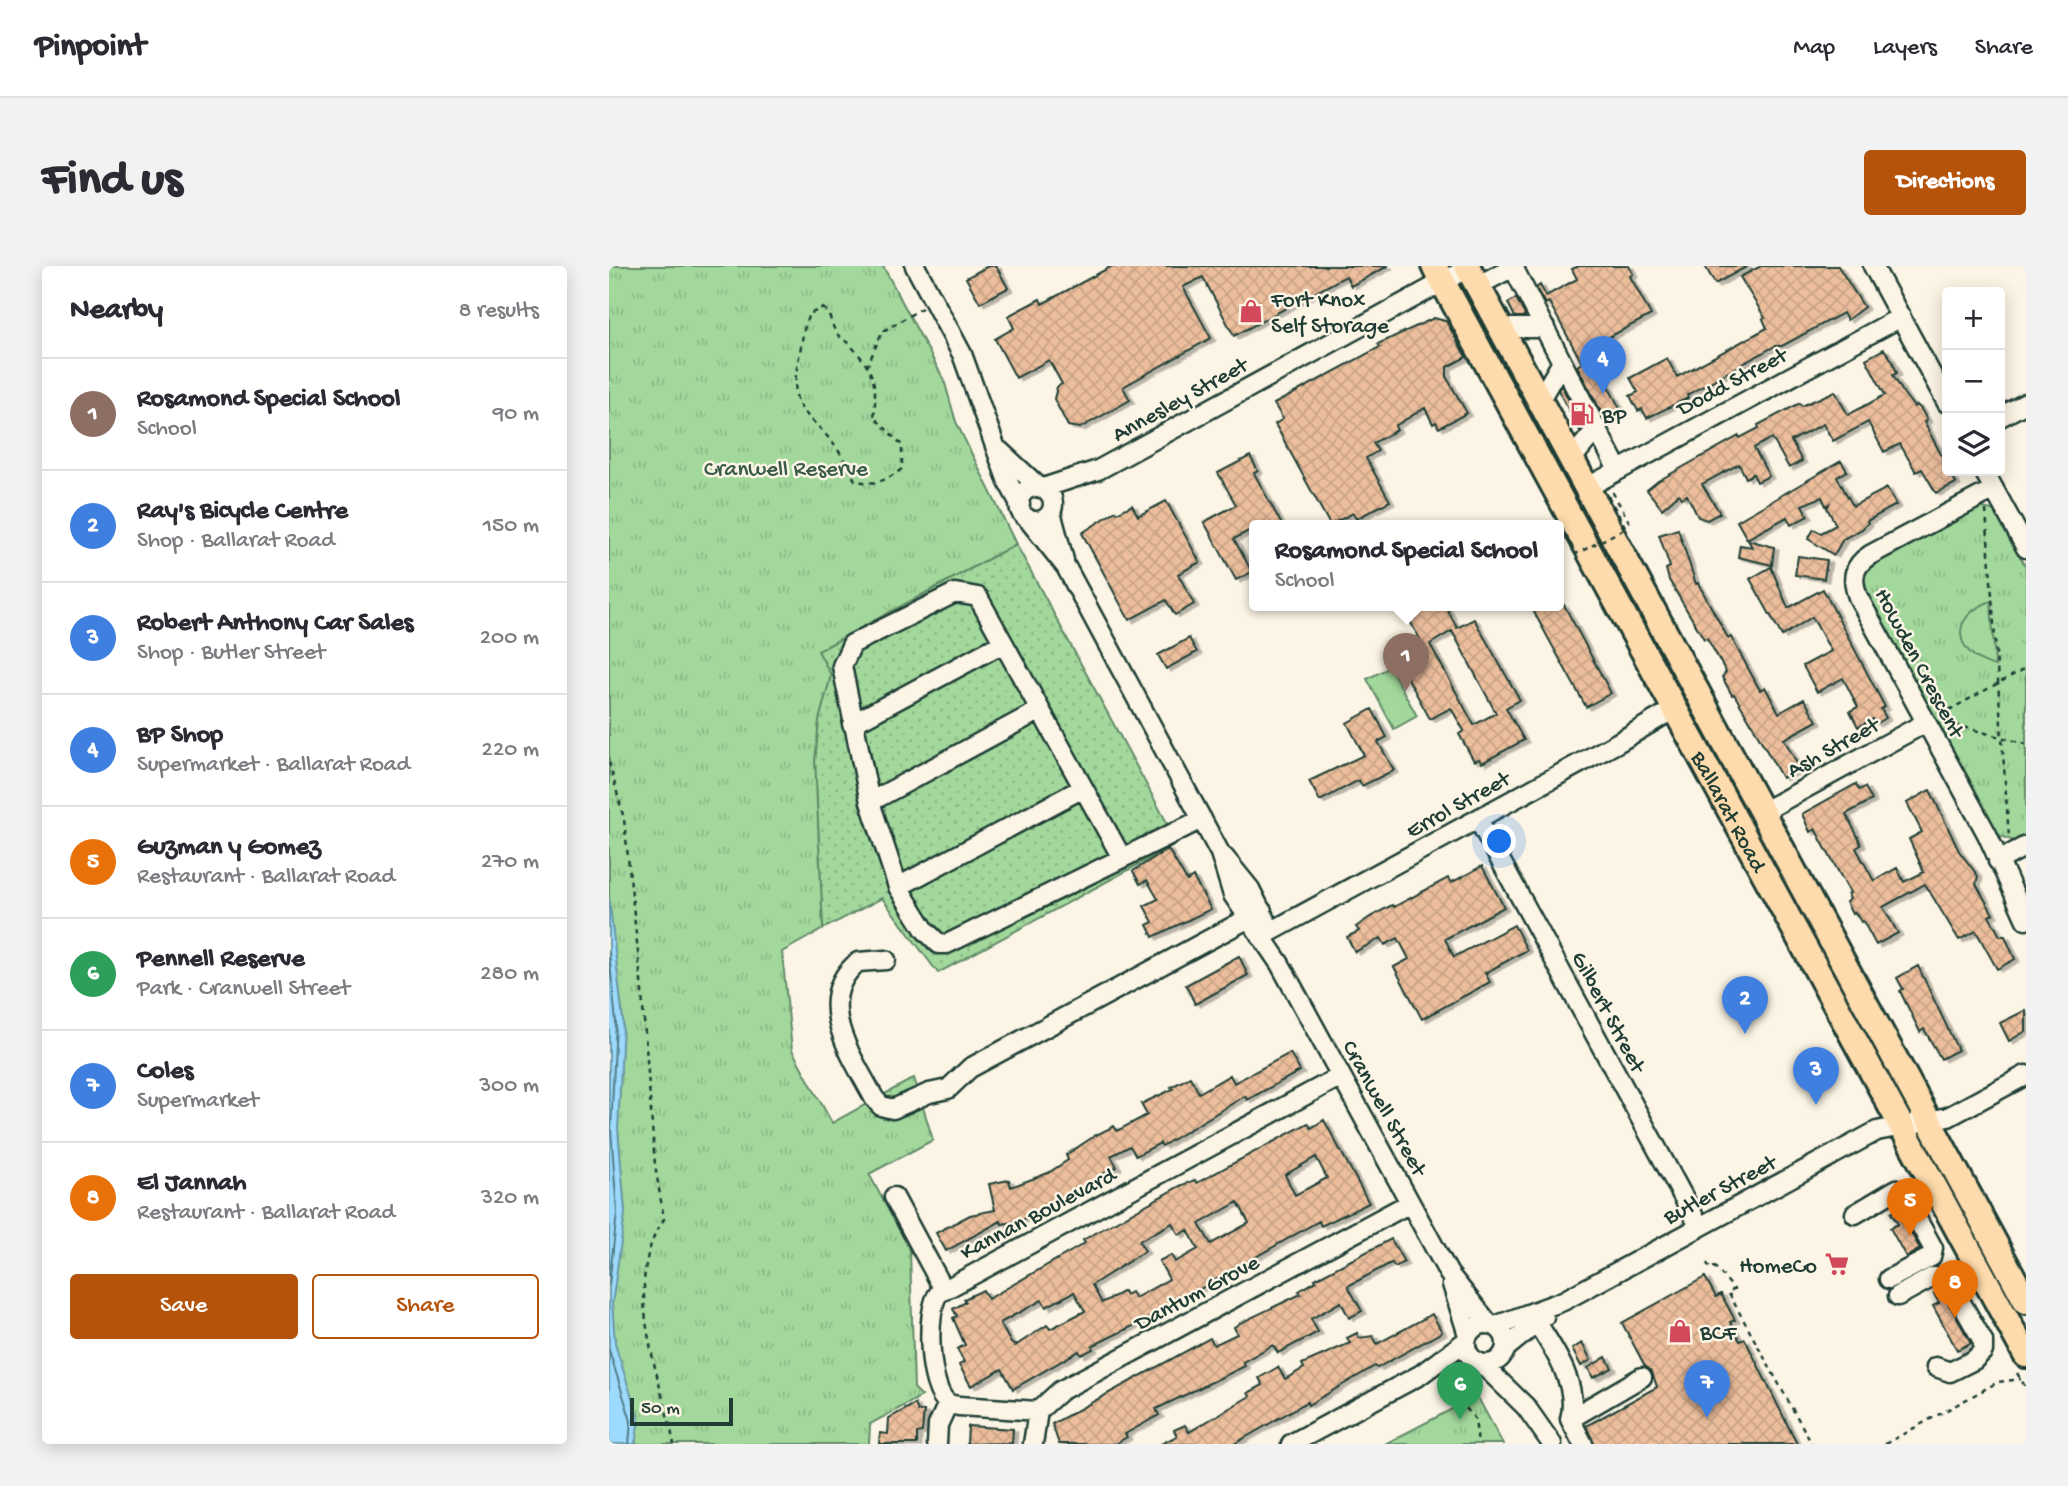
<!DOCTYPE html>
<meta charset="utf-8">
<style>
body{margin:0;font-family:"Gochi Hand",sans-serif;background:#f2f2f3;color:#2b2b33}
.controls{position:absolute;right:21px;top:21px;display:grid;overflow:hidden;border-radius:7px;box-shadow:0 4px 18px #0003}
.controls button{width:63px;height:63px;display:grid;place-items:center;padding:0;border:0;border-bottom:2px solid #e1e1e2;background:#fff;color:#2b2b33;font:35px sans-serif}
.scale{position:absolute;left:21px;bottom:18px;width:103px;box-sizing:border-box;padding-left:7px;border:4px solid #1f3d34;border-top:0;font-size:19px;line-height:24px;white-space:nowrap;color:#1f3d34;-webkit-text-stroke:5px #fcf5e5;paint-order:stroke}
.you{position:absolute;left:891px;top:576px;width:24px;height:24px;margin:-18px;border:5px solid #fff;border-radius:50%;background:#1a73e8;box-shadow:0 0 0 10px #1a73e833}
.badge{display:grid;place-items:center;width:46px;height:46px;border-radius:50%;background:#b45309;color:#fff;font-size:23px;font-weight:700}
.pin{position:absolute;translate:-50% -58px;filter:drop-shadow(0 2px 4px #0008)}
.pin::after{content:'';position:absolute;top:37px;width:24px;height:21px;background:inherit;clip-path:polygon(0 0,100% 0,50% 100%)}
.popup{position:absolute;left:640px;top:254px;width:315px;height:91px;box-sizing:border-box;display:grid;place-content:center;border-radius:7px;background:#fff;filter:drop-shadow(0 2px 5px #0005);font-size:23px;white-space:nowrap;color:#7c7c81}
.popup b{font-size:26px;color:#2b2b33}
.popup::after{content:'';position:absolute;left:50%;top:100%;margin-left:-14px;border:14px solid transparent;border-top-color:#fff}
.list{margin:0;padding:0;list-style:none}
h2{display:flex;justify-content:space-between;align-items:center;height:91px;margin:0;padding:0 28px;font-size:30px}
h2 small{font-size:23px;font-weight:400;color:#7c7c81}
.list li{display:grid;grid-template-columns:46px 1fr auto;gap:21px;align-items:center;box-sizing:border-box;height:112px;padding:0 28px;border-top:2px solid #e1e1e2}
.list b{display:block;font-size:26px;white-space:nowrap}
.list p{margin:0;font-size:23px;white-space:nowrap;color:#7c7c81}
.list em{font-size:23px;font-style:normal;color:#7c7c81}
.actions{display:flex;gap:14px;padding:21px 28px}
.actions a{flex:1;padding:16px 0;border:2px solid #b45309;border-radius:7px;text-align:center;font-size:24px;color:#b45309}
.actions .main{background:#b45309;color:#fff}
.icon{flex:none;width:38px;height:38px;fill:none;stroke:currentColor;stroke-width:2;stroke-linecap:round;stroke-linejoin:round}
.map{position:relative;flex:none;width:1417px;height:1178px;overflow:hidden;border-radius:7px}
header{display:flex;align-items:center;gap:42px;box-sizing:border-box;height:98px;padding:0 35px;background:#fff;border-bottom:2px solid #e1e1e2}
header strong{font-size:33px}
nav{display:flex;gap:38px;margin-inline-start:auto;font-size:24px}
.intro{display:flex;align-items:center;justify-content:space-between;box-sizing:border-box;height:168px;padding:0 42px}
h1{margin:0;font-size:49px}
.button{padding:18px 32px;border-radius:7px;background:#b45309;color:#fff;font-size:24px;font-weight:700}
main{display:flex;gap:42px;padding:0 42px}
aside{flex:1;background:#fff;border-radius:7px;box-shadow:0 4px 18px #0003}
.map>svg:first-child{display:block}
</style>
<header>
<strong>Pinpoint</strong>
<nav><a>Map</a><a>Layers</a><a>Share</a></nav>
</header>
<div class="intro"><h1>Find us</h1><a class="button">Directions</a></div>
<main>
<aside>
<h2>Nearby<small>8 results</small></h2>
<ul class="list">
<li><span class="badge" style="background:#8d6e63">1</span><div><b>Rosamond Special School</b><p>School</p></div><em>90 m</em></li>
<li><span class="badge" style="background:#3f7fe0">2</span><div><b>Ray's Bicycle Centre</b><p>Shop · Ballarat Road</p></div><em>150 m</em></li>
<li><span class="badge" style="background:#3f7fe0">3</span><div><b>Robert Anthony Car Sales</b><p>Shop · Butler Street</p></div><em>200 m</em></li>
<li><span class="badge" style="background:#3f7fe0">4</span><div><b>BP Shop</b><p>Supermarket · Ballarat Road</p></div><em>220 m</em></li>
<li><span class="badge" style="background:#e8710a">5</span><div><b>Guzman y Gomez</b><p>Restaurant · Ballarat Road</p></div><em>270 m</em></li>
<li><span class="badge" style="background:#2e9e5b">6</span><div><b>Pennell Reserve</b><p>Park · Cranwell Street</p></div><em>280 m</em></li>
<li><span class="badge" style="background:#3f7fe0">7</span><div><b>Coles</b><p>Supermarket</p></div><em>300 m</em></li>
<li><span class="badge" style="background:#e8710a">8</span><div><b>El Jannah</b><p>Restaurant · Ballarat Road</p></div><em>320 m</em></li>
</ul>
<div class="actions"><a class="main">Save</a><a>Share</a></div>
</aside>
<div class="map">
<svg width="1417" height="1178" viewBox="0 0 1417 1178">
<defs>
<pattern id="grass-dots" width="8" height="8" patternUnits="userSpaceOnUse" patternTransform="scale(1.75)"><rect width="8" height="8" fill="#a3d89c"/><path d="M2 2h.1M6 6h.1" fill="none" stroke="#8cba87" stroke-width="1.8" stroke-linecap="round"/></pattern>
<pattern id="park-tufts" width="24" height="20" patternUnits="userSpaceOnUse" patternTransform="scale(1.75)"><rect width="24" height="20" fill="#a3d89c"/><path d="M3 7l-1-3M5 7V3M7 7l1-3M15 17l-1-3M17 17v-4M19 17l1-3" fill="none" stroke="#8cba87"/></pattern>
<pattern id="building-cross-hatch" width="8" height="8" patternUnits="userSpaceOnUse" patternTransform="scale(1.75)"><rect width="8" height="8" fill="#ecbe9c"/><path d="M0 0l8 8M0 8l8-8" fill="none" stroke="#caa487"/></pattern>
<filter id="shadow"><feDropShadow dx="4.5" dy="2.5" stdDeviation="0" flood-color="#0004"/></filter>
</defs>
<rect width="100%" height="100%" fill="#fcf5e5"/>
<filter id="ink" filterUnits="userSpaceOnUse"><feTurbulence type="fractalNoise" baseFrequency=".0143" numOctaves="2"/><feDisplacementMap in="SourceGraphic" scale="14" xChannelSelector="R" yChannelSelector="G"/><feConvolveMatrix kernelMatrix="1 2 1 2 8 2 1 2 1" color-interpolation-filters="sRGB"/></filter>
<g filter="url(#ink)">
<!-- grass -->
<path fill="url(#grass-dots)" stroke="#618a68" stroke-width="2" d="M407 278 569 577 329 707 273 632 214 663 206 495 210 454 222 409 209 385Z"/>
<!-- park -->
<path fill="url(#park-tufts)" stroke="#618a68" stroke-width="2" d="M0 0H274L335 114 347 156 407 278 209 385 222 409 210 454 206 495 214 663 173 686 183 784 223 857 305 812 324 874 260 908 301 984 305 1122 313 1130 261 1158 260 1178H26L28 1168 6 1078 3 1038 16 947 9 863 14 755 0 632Z
M1367 240 1387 245 1417 301V571L1407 576 1387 568 1253 324 1255 304Z
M868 1130 894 1178H776Z"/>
<!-- pitch -->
<path fill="#a3d89c" stroke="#618a68" stroke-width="2" d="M1382 335 1386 400C1344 388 1339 351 1382 335Z
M781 401 808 450 785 463 758 413Z"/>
<!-- water -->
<path fill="#9ddafe" stroke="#6b9bad" stroke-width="2" d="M0 632 14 755 9 863 16 947 3 1038 6 1078 30 1154 26 1178H0Z"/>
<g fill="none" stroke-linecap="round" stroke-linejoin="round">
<!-- shore -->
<path stroke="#517c85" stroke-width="2" d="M0 686 7 756 2 863 8 947 0 1019
M0 1084 22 1155 20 1178"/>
</g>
<!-- building -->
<path fill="url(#building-cross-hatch)" stroke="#1f3d34" stroke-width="2" fill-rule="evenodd" filter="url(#shadow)" d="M379 0H387L399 22 371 37 357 12Z
M503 0H779L742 20 737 10 625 70 594 11 574 21 602 72 514 121 521 134 471 162 459 160 445 133 448 121 453 118 440 94 407 112 386 73 405 62 399 50 431 33 433 38Z
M970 0H1020L1024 8 1021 10 1042 49 1000 71 1003 78 982 89 1012 144 996 153 968 100 973 97 940 36 936 38 927 22 931 19 937 30 968 13 963 3Z
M1096 0H1139L1106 18Z
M1152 0H1229L1255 41 1238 54 1234 47 1173 80H1166L1078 129 1079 132 1038 152 1033 143 1029 145 1021 130 1029 126 1021 112 1058 92 1068 111 1158 62 1154 53 1156 52 1131 11Z
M907 32 916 49 913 51H906L899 37Z
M825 52 837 55 857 91 838 101V112L858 147 830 162 827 156 824 158 816 142 786 160 788 164 764 177 769 185 757 192 781 235 747 253 744 247 721 259 666 158 674 153 665 138 771 81 769 78Z
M1275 83 1283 94 1288 107 1284 109 1295 128 1305 141 1308 139 1312 143 1318 154 1315 156 1347 217 1327 227 1313 203 1307 206 1291 178 1275 186 1259 156 1224 175 1214 158 1182 175 1193 195 1180 202 1163 172 1145 182 1160 210 1148 216 1144 208 1137 212 1130 198 1093 218 1111 247 1098 254 1089 251 1078 229 1073 232 1070 228 1053 243 1038 224 1049 215 1130 170 1131 172 1150 162 1149 159 1191 137 1193 140 1226 125 1239 149 1276 129 1257 93Z
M952 119 974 161 971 165 949 124Z
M641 190 649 205 645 207 673 259H645V262L625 273 643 306 627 314 595 256 627 239 609 207Z
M1232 195 1238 205 1228 211 1244 240 1278 222 1287 239 1258 255 1259 257 1253 263 1234 273 1225 289 1199 273 1205 263 1212 267 1227 259 1218 242 1220 238 1217 240 1213 231 1193 239 1199 250 1182 259 1178 251 1138 273 1128 255Z
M557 235 591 296 569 308 585 338 566 349 557 334 520 354 473 267 507 245 508 247 523 239 529 250Z
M1069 263 1087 318 1089 317 1119 372 1122 371 1151 424 1156 421 1170 447 1195 433 1208 455 1175 473 1191 503 1173 512 1141 455 1125 428 1123 429 1113 411 1117 406 1098 372 1095 373 1060 314 1057 303 1061 301 1050 269Z
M1139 274 1165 281 1163 299 1129 291 1131 279 1143 281Z
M1189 290 1218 294 1215 313 1186 309Z
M1162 301 1179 342 1214 323 1276 441 1272 443 1277 452 1267 458 1264 453 1249 461 1241 445 1249 441 1234 412 1208 426 1194 400 1222 385 1203 351 1173 370 1141 313Z
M817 339H836L848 362 865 353 911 434 897 442 915 474 873 497 870 493 865 495 850 468 855 465 842 442 821 453 786 389 812 375 801 355 806 352 804 347ZM843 365 887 447 865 459 821 378Z
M921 339H955L1002 427 977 441Z
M580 372 588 386 557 403 549 389Z
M763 443 778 471 769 476 785 504 753 520 750 514 711 535 700 515 755 489 738 457Z
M1247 518 1250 524 1256 521 1263 534 1237 548 1250 573 1252 579 1247 582 1265 615 1288 602 1295 616 1315 606 1300 573 1313 566 1298 537 1321 524 1350 585 1369 610 1367 618 1384 648 1380 650 1391 670H1396L1406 693 1388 703 1367 665 1350 674 1316 618 1274 641 1289 667 1267 679 1254 655 1252 656 1246 646 1243 648 1237 636 1241 633 1239 629 1241 627 1206 563 1201 566 1193 548Z
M559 583 578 615 584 611 602 643 544 671 538 659 544 656 535 640 549 633 538 614 531 618 524 605Z
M873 600 895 641 836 673 845 691 905 659 918 684 876 707 881 716 813 753 785 701 800 693 789 672 776 679 772 672 746 686 738 671 750 665 747 661 761 651 783 639 785 641 839 612 842 617Z
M630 690 639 709 586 738 577 719Z
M1309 700 1349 784 1332 793 1315 763 1311 766 1291 725 1294 723 1288 712Z
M1417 744V765L1400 775 1391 757Z
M681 787 691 805 638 834 636 830 553 880 551 877 527 890 521 880 502 890 508 901 494 908 497 912 437 943 411 955 393 958 392 955 337 985 327 967 361 949 386 944 380 918 400 914 402 921 439 907 459 894 457 889 487 869 505 860 508 865 538 849 532 838 564 823 562 821 581 811 590 827 621 809 625 817Z
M715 854 760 937 712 960 710 955 538 1053 483 1080 484 1083 472 1089 470 1085 404 1123 393 1103 362 1120 350 1099 355 1096 348 1083 356 1079 344 1052 348 1050 344 1043 357 1036 355 1033 374 1024 379 1033 466 983 476 977 474 974 571 920 586 914 588 917 699 857 702 862ZM707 891 718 912 686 929 676 909ZM629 936 640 957 602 978 590 958ZM563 957 570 969 579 964 589 983 566 996 562 989 550 995 560 1013 526 1032 522 1026 517 1029 515 1025 493 1037 483 1019 536 985 530 975ZM465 1026 476 1045 441 1063 438 1059 406 1080 402 1077 391 1057 433 1034 437 1041Z
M1289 943 1311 983 1297 991 1281 962 1289 958 1282 947Z
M782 973 795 996 786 1001 783 997 780 998 739 1020 753 1045 740 1052 732 1036 702 1053 709 1066 669 1087 664 1079 634 1096 636 1100 547 1143 550 1149 516 1168 518 1171 506 1178H450L443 1158 601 1072 605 1079 628 1068 625 1061 631 1057 692 1028 690 1025 707 1015 706 1013Z
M1096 1011 1107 1031 1112 1028 1126 1054 1121 1056 1131 1075 1136 1073 1188 1178H985L977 1160 1048 1121 1043 1106 1036 1100 1013 1057Z
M1332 1024 1362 1077 1348 1084 1324 1040 1330 1037 1325 1028Z
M823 1048 833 1066 768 1102 766 1100 699 1139 698 1136 625 1178H552L568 1170 565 1164 576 1159 580 1166 641 1130 639 1127 654 1119 650 1112 669 1101 676 1113 695 1102 693 1098 741 1077 738 1072 748 1067 750 1072 764 1070 768 1078Z
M973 1077 982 1094 972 1100 963 1083Z
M997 1091 1003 1102 984 1112 979 1102Z
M306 1138 309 1145H315L313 1166 308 1167V1178H270L271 1167 279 1168 280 1152Z
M359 1160 404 1163 403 1177 358 1178Z"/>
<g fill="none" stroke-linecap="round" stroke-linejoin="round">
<!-- minor casing -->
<g stroke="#1f3d34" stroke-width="23">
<path id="minor" d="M306 0 353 88 399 216 411 238
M1264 0 1338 137
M904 1 953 96 930 135
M868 20 906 0
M891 62H936
M953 96 1009 204
M1391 151 1417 137
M391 185 431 222
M962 194 988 162
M1375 205 1417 282
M410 238a17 17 0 1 1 34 0a17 17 0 1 1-34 0Z
M434 222 489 204 859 2
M977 222 1292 51
M1385 223 1261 289C1244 300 1242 312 1249 331L1378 568 1417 654
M442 246 455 294
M418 252 457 301 611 587 624 629 671 698 840 1008 880 1058
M243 458 394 377
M261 536 431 444
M1153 546 1316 457
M869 553 1090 960
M615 591 641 623 657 655
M513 592 369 331 346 327 243 378 233 400 261 536 289 621 316 664 330 678H338L593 553
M1389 595 1417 580
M289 621 474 522
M652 671 1008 477 1065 443
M277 694 249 696C202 734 244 792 265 832L272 840 284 843 320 827 339 823 361 802 653 645
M285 931 335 1024
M1246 948 1288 923 1293 926 1324 982 1322 991 1280 1013
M843 1018 859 1069
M1289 1030 1324 1011 1338 1012 1374 1075V1085L1365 1094 1341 1106 1327 1101
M923 1049C941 1078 971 1117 961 1153L974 1178
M857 1078a20 20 0 1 1 40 0a20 20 0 1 1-40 0Z
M886 1060 954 1035 1268 865 1339 851 1417 809
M897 1082 935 1051
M873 1098 917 1141 943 1178
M429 1145 350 1140C346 1139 342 1139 339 1137 319 1124 316 1043 330 1027L732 810
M961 1153 1033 1111
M328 1178 329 1159 339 1137
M424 1178 429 1145 451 1125 801 937
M682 1178 811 1109 857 1075"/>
</g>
<!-- highway casing -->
<g stroke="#1f3d34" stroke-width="30">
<g id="highway">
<path id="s1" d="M825 0 1417 1089"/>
<path d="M858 0 1417 1035"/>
</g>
</g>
<!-- path -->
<path stroke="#1f3d34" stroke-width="2.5" stroke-dasharray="5 5" stroke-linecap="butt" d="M214 42C223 49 221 57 227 66 230 72 238 75 243 81 266 106 268 119 265 151L293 179V203C276 215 266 220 246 214 239 203 234 190 226 180 197 141 178 149 190 91 193 77 194 62 200 48Z
M258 101 273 66 313 42
M1377 244 1400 572
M1331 449 1417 402
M1336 456 1417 478
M0 496 15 553 32 715 46 899 55 953C11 1016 51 1109 65 1178
M1098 997 1101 1003 1106 1001 1125 1023 1119 1026 1203 1178
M1408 1107 1417 1122
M838 1119 866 1153 869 1178
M1276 1178 1389 1116 1412 1113"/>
<!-- minor -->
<use href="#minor" stroke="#fcf5e5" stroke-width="18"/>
<!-- highway -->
<use href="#highway" stroke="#fedbac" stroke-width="24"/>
<!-- path-bridge -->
<path stroke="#1f3d34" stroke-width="2.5" stroke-dasharray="5 5" stroke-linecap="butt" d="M945 259 950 256 967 288 1017 262 999 230 1004 227 1022 259"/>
</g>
</g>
<!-- icons -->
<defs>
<g id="shop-bare" transform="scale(1.89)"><path d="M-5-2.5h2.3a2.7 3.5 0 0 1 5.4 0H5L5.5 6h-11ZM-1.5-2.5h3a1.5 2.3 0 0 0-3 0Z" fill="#d1495b" stroke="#fcf5e5" stroke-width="2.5" paint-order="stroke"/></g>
<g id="fuel-bare" transform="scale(1.89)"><path d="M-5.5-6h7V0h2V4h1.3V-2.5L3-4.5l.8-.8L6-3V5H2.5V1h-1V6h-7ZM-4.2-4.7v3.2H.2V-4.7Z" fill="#d1495b" stroke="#fcf5e5" stroke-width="2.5" paint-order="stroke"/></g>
<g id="supermarket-bare" transform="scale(1.89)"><path d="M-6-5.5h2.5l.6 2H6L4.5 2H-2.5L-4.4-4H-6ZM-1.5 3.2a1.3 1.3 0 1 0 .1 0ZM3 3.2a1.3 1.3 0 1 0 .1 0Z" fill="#d1495b" stroke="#fcf5e5" stroke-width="2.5" paint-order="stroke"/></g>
</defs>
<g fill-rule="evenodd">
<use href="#shop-bare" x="642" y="45"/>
<use href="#fuel-bare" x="973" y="148"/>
<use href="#supermarket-bare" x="1228" y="998"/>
<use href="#shop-bare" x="1071" y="1065"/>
</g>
<g text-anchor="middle" stroke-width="5" stroke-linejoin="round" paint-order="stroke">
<!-- poi labels -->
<g font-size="23" fill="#1f3d34" stroke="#fcf5e5" text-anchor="start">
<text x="662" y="40">Fort Knox<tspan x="662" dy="26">Self Storage</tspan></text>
<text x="993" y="156">BP</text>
<text x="1208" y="1006" text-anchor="end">HomeCo</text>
<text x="1091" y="1073">BCF</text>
</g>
<!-- street labels -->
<g font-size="23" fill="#1f3d34" stroke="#fcf5e5">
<text transform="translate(1122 114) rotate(-28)" y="8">Dodd Street</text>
<text transform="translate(570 132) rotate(-29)" y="8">Annesley Street</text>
<text transform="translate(1312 396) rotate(62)" y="8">Howden Crescent</text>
<text transform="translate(1223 480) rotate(-29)" y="8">Ash Street</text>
<text transform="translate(848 537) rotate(-29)" y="8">Errol Street</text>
<text dy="8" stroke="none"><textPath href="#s1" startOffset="620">Ballarat Road</textPath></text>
<text transform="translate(1001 745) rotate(62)" y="8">Gilbert Street</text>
<text transform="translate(777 841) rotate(61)" y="8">Cranwell Street</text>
<text transform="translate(1110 922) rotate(-28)" y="8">Butler Street</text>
<text transform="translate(428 946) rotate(-28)" y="8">Kannan Boulevard</text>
<text transform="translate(587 1025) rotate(-28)" y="8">Dantum Grove</text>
</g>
<!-- park labels -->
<g font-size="23" fill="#395c49" stroke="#fcf5e5">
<text x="177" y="209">Cranwell Reserve</text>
</g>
</g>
</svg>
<div class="controls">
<button>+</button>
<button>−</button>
<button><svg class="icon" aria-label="layers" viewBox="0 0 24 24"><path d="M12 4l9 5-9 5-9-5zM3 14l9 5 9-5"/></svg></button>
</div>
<div class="scale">50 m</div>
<div class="you"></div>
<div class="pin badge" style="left:797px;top:425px;background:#8d6e63">1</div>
<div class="popup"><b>Rosamond Special School</b>School</div>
<div class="pin badge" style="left:1136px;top:768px;background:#3f7fe0">2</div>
<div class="pin badge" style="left:1207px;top:839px;background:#3f7fe0">3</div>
<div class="pin badge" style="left:994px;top:128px;background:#3f7fe0">4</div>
<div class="pin badge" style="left:1301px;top:970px;background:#e8710a">5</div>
<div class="pin badge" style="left:851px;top:1154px;background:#2e9e5b">6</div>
<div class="pin badge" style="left:1098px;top:1152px;background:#3f7fe0">7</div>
<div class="pin badge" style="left:1346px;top:1052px;background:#e8710a">8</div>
</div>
</main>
